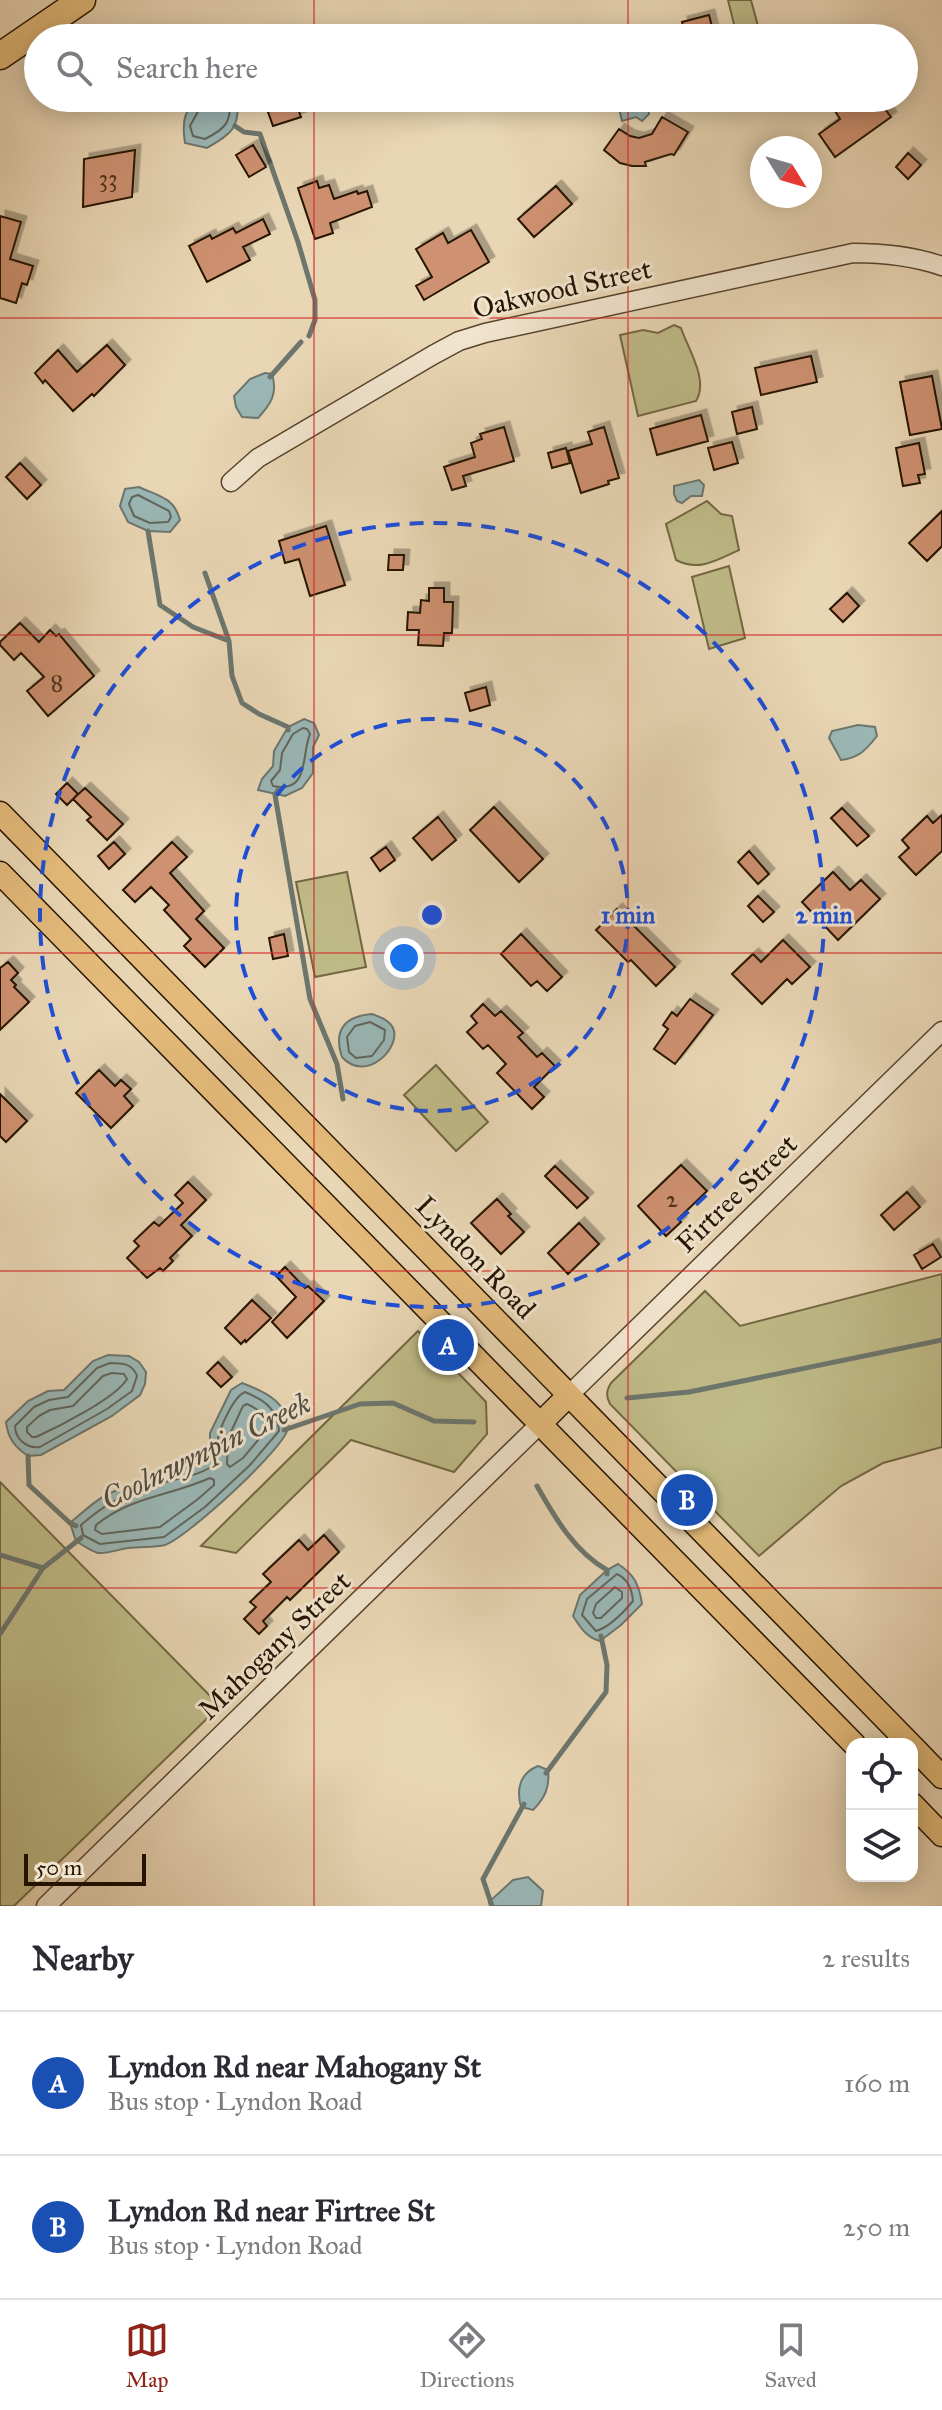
<!DOCTYPE html>
<meta charset="utf-8">
<style>
body{margin:0;font-family:"IM FELL Great Primer",serif;background:#f7f7f7;color:#2b2b33}
.controls{position:absolute;right:24px;bottom:24px;display:grid;overflow:hidden;border-radius:16px;box-shadow:0 4px 20px #0003}
.controls button{width:72px;height:72px;display:grid;place-items:center;padding:0;border:0;border-bottom:2px solid #e1e1e2;background:#fff;color:#2b2b33;font:40px sans-serif}
.compass{position:absolute;left:750px;top:136px;width:72px;height:72px;border-radius:50%;background:#fff;box-shadow:0 4px 20px #0003;rotate:127deg}
.scale{position:absolute;left:24px;bottom:20px;width:122px;box-sizing:border-box;padding-left:8px;border:4px solid #261402;border-top:0;font-size:22px;line-height:28px;white-space:nowrap;color:#261402;-webkit-text-stroke:6px #f1e4ce;paint-order:stroke}
.you{position:absolute;left:404px;top:958px;width:28px;height:28px;margin:-20px;border:6px solid #fff;border-radius:50%;background:#1a73e8;box-shadow:0 0 0 12px #1a73e833}
.badge{display:grid;place-items:center;width:52px;height:52px;border-radius:50%;background:#8f2418;color:#fff;font-size:26px;font-weight:700}
.pin{position:absolute;translate:-50% -50%;border:4px solid #fff;box-shadow:0 2px 8px #0006}
.list{margin:0;padding:0;list-style:none}
h2{display:flex;justify-content:space-between;align-items:center;height:104px;margin:0;padding:0 32px;font-size:34px}
h2 small{font-size:26px;font-weight:400;color:#7c7c81}
.list li{display:grid;grid-template-columns:52px 1fr auto;gap:24px;align-items:center;box-sizing:border-box;height:144px;padding:0 32px;border-top:2px solid #e1e1e2}
.list b{display:block;font-size:30px;white-space:nowrap}
.list p{margin:0;font-size:26px;white-space:nowrap;color:#7c7c81}
.list em{font-size:26px;font-style:normal;color:#7c7c81}
.icon{flex:none;width:44px;height:44px;fill:none;stroke:currentColor;stroke-width:2;stroke-linecap:round;stroke-linejoin:round}
.map{position:relative;flex:none;width:942px;height:1906px;overflow:hidden}
.search{position:absolute;background:#fff;box-shadow:0 4px 20px #0003;left:24px;right:24px;top:24px;height:88px;display:flex;align-items:center;gap:20px;box-sizing:border-box;padding:0 28px;border-radius:44px;color:#7c7c81;font-size:30px}
.sheet{height:392px;background:#fff}
nav{display:flex;justify-content:space-around;align-items:center;box-sizing:border-box;height:112px;border-top:2px solid #e1e1e2;background:#fff;font-size:22px;color:#7c7c81}
nav a{display:grid;justify-items:center;gap:4px}
nav .on{color:#8f2418}
.map>svg:first-child{display:block}
</style>
<div class="map">
<svg width="942" height="1906" viewBox="0 0 942 1906">
<defs>
<filter id="shadow"><feDropShadow dx="5.5" dy="-5.5" stdDeviation="0" flood-color="#0004"/></filter>
</defs>
<rect width="100%" height="100%" fill="#e9d6b4"/>
<filter id="stains"><feTurbulence type="fractalNoise" baseFrequency=".0025" numOctaves="4"/><feColorMatrix values="0 0 0 0 .2 0 0 0 0 .09 0 0 0 0 .02 0 0 0 .5 -.17"/></filter>
<radialGradient id="worn" r=".72"><stop offset=".6" stop-color="#630" stop-opacity="0"/><stop offset="1" stop-color="#630" stop-opacity=".3"/></radialGradient>
<!-- green -->
<path fill="#bfbb87" stroke="#726844" stroke-width="2" d="M728 0H751L759 30 737 36Z
M674 325 681 328C688 349 709 380 696 401L638 416 620 335 643 330 658 333Z
M707 501 721 514 732 516 739 550C717 560 699 572 676 560L666 524Z
M729 566 745 638 709 649 692 577Z
M347 872 366 967 315 977 296 882Z
M436 1065 488 1122 456 1151 404 1095Z
M942 1274V1447L883 1463 841 1486 759 1556 610 1404C606 1396 606 1391 611 1383L705 1291 740 1326Z
M418 1331 486 1402 487 1434 454 1472 351 1440 236 1553 201 1546Z
M0 1482 220 1706 14 1906H0Z"/>
<!-- water -->
<path fill="#9ab7b6" stroke="#6c766e" stroke-width="2" d="M201 98H235L238 101C239 130 230 134 207 148L185 143C182 124 183 107 201 98Z
M647 103 649 114 642 121 636 117 622 121 619 108 622 105 627 107Z
M265 373 272 374C278 393 271 404 258 418L242 417 236 407 234 396 250 379Z
M699 480 704 485 702 496H691L682 503 677 501 674 494V486Z
M139 487C158 496 174 497 180 520L170 532 148 531 128 522 120 506 125 489Z
M304 719 314 723 319 735 313 747V773L302 788 285 796 258 790 262 779 273 766 274 751 288 727Z
M858 725 875 727 877 736C866 750 859 758 841 760L829 738 832 731Z
M372 1014C380 1017 389 1020 393 1028 402 1047 366 1084 342 1057 333 1030 345 1016 372 1014Z
M108 1355 129 1356 139 1362 146 1372 145 1384 140 1395 112 1416 41 1455 28 1456C15 1447 8 1439 6 1422L28 1401 48 1391 64 1390 93 1361Z
M242 1383C263 1391 287 1401 288 1427 289 1445 185 1539 165 1545 154 1548 140 1546 128 1548 120 1549 107 1554 98 1553 91 1551 82 1545 76 1541L70 1523C81 1514 93 1502 106 1495 139 1479 176 1474 210 1458V1433L231 1390Z
M618 1564C635 1575 639 1585 642 1604L621 1625 600 1641C586 1637 581 1628 573 1616L580 1595 607 1570Z
M538 1766 548 1770C550 1787 545 1798 533 1810L521 1807C516 1789 520 1773 538 1766Z
M528 1877 543 1891 541 1906H490L489 1902 513 1880Z"/>
<g fill="none" stroke-linecap="round" stroke-linejoin="round">
<!-- shore -->
<path stroke="#60665c" stroke-width="2" d="M203 98 202 104 190 126 193 136 205 139C227 128 231 122 230 98
M138 495 169 511 171 517 168 522 150 523 134 516 129 504 132 497Z
M303 728 307 729 310 734C301 755 310 794 273 786L271 781 280 770 282 753 293 734Z
M370 1022 385 1030 384 1040 372 1056 356 1058 349 1052 347 1037 355 1026Z
M110 1363C122 1363 132 1363 137 1376L132 1391 107 1409 40 1447C27 1449 15 1439 15 1426L34 1407 49 1400 68 1397 97 1368Z
M112 1373 124 1374 127 1379C116 1398 58 1427 36 1437H32L27 1432V1427L39 1416 50 1410 73 1406 103 1376Z
M245 1392C264 1400 278 1409 279 1431L250 1465 205 1507 164 1537 100 1544 83 1535 81 1525C104 1505 122 1495 151 1486 167 1480 205 1476 215 1463 220 1457 217 1446 218 1439 220 1427 234 1396 245 1392Z
M247 1404C258 1409 266 1415 269 1427L243 1458 230 1467 227 1464 228 1438 243 1406Z
M210 1478 214 1480V1485L198 1499 160 1527 102 1534 95 1530 96 1525C132 1496 170 1496 210 1478Z
M617 1574C628 1579 632 1589 633 1601 623 1613 610 1627 596 1631L582 1615 587 1599Z
M615 1587 622 1592V1598L601 1618H596L593 1613 596 1604Z"/>
<!-- stream -->
<path stroke="#6c766e" stroke-width="5" d="M235 126 244 132 260 134 298 242 315 300V320L309 336
M270 377 301 342
M148 531 160 605 193 627 229 641
M205 573 229 641 232 676 242 703 259 714 288 727V730
M278 790 275 795 310 999 337 1064 343 1099
M627 1398 689 1392 942 1340
M284 1430 360 1404 393 1403 434 1421 474 1422
M28 1456 29 1485 70 1523 76 1526
M537 1486C555 1518 575 1552 607 1570V1574
M0 1555 43 1568
M0 1634 43 1568 81 1538
M546 1773 606 1692 607 1665 601 1636
M492 1906 483 1879 524 1804"/>
</g>
<!-- building -->
<path fill="#ce9171" stroke="#261402" stroke-width="2" filter="url(#shadow)" d="M709 15 715 38H686L682 22Z
M263 98H294L301 117 273 126Z
M837 98H856L861 104 869 98H900L885 109 891 117 835 157 819 134 840 119 830 103Z
M662 117 688 132 674 155 671 154 645 162 646 166H632L620 163 604 150 619 129 630 136 639 138 652 134Z
M253 145 266 167 249 177 236 155Z
M135 150 132 197 83 207 84 159Z
M908 153 921 165 908 179 896 167Z
M317 181 319 188 329 185 334 199 357 191 358 194 367 191 372 207 330 223 333 233 315 239 298 188Z
M556 186 572 204 534 237 518 219Z
M0 216 21 222 10 259 33 266 27 285 22 283 16 303 0 298Z
M263 219 270 234 243 247 250 260 207 282 189 246 210 235 212 239 233 228 236 233Z
M471 230 489 262 424 300 416 286 432 277 416 249 443 233 448 243Z
M107 345 125 365 94 396 92 394 73 411 45 380 43 383 35 373 58 350 77 372Z
M811 356 817 382 761 395 755 368Z
M932 376 942 429 910 435 900 382Z
M752 407 757 429 737 434 732 412Z
M701 415 708 441 657 455 650 429Z
M504 427 514 461 463 476 466 486 452 490 444 467 475 457 471 443 482 439 480 434Z
M604 427 619 478 608 481 609 484 581 493 568 451 592 444 588 432Z
M732 442 738 463 714 470 708 448Z
M919 443 925 474 918 475 920 483 903 486 896 448Z
M566 448 570 463 552 468 548 453Z
M20 463 41 485 27 499 6 477Z
M942 511V546L927 561 909 543Z
M326 526 345 585 310 596 299 559 285 563 279 541Z
M389 555H404L403 570H388Z
M429 588H444V602H453L452 633H444L443 646 418 645 419 630H407L408 612 420 613 421 600 429 601Z
M847 593 859 606 843 622 830 609Z
M20 623 39 642 50 630 56 636 59 634 94 676 48 716 27 691 44 677 21 653 14 660 0 645V642Z
M486 687 490 705 470 711 465 693Z
M67 783 78 794 67 805 56 794Z
M85 788 123 824 107 840 87 820 91 817 73 799Z
M494 807 543 859 519 882 470 830Z
M842 808 869 836 857 846 831 818Z
M942 815V851L916 875 899 857 909 848 902 840 927 816 933 823Z
M438 817 456 840 432 860 413 838Z
M114 842 125 854 109 869 98 856Z
M172 842 187 857 170 873 204 911 196 919 224 948 205 967 184 946 191 939 164 910 169 905 151 887 135 902 123 890Z
M386 847 395 860 380 871 371 858Z
M749 851 769 874 758 884 738 862Z
M833 872 850 890 861 880 880 899 838 940 802 902Z
M758 896 774 912 763 922 748 906Z
M617 909 675 967 656 986 631 960 628 962 596 930Z
M284 934 288 956 273 959 269 938Z
M521 934 562 977 547 991 537 981 531 986 501 954Z
M783 940 810 967 792 984 787 979 762 1004 732 974 753 954 761 962Z
M8 962 18 973 11 980 16 985 14 987 29 1002 0 1030V968Z
M690 999 713 1015 675 1064 654 1049 668 1029 663 1025 672 1012 677 1016Z
M483 1004 495 1016 501 1011 523 1033 518 1037 537 1057 542 1053 555 1066 534 1087 544 1097 532 1109 497 1073 506 1064 488 1045 483 1049 467 1032 477 1023 471 1016Z
M99 1070 115 1086 121 1080 131 1089 124 1096 133 1106 111 1128 76 1093Z
M0 1094 27 1121 6 1142 0 1136Z
M681 1165 707 1191 678 1219 681 1222 666 1236 638 1206Z
M555 1166 588 1198 577 1208 545 1176Z
M188 1182 206 1200 181 1225 192 1236 170 1258 173 1261 163 1271 160 1268 147 1278 127 1258 139 1246 134 1241 154 1222 159 1226 183 1203 175 1195Z
M907 1192 920 1207 894 1230 881 1215Z
M497 1199 511 1214 508 1216 524 1232 501 1254 471 1223Z
M579 1223 599 1244 568 1274 548 1253Z
M933 1244 941 1257 922 1269 914 1255Z
M285 1267 305 1288 308 1286 324 1301 287 1338 272 1322 296 1297 276 1276Z
M252 1300 271 1318 246 1342 245 1340 241 1344 225 1328Z
M218 1362 232 1377 221 1387 207 1373Z
M324 1535 339 1552 290 1600 287 1597 263 1621 267 1626 259 1634 244 1619 256 1607 250 1602 271 1582 263 1574 299 1540 308 1550Z"/>
<g fill="none" stroke-linecap="round" stroke-linejoin="round">
<!-- minor casing -->
<g stroke="#57442e" stroke-width="21">
<path id="minor" d="M231 482 258 458 433 355 459 341 485 333 853 253C883 253 913 256 942 266
M569 1395 942 1031
M46 1906 541 1423"/>
</g>
<!-- major casing -->
<g stroke="#261402" stroke-width="25">
<path id="major" d="M0 813 910 1744
M0 873 854 1744
M541 1423 569 1395
M912 1746 942 1777
M912 1804 942 1835"/>
</g>
<!-- highway casing -->
<g stroke="#261402" stroke-width="29">
<path id="highway" d="M0 56 82 0"/>
</g>
<!-- minor -->
<use href="#minor" stroke="#f1e4ce" stroke-width="18"/>
<!-- major -->
<use href="#major" stroke="#e4bb7a" stroke-width="22"/>
<!-- highway -->
<use href="#highway" stroke="#e4bb7a" stroke-width="26"/>
</g>
<!-- grid -->
<path fill="none" stroke="#d62828" stroke-width="2" stroke-opacity="0.55" d="M314 0V38M628 0V38M314 98V1906M628 98V1906M0 318H942M0 635H942M0 953H942M0 1271H942M0 1588H942"/>
<!-- distance rings -->
<g fill="none" stroke="#1d4ed8" stroke-width="4" stroke-dasharray="14 10">
<circle cx="432" cy="915" r="196"/>
<circle cx="432" cy="915" r="392"/>
</g>
<g text-anchor="middle" stroke-width="6" stroke-linejoin="round" paint-order="stroke">
<!-- number labels -->
<g font-size="24" fill="#50331e">
<text x="108" y="186">33</text>
<text x="57" y="691">8</text>
<text x="672" y="1207">2</text>
</g>
<!-- street labels -->
<g font-size="28" fill="#261402" stroke="#f1e4ce">
<text transform="translate(562 288) rotate(-13)" y="10">Oakwood Street</text>
<text transform="translate(736 1193) rotate(-44)" y="10">Firtree Street</text>
<text transform="translate(476 1257) rotate(46)" y="10">Lyndon Road</text>
<text transform="translate(274 1645) rotate(-44)" y="10">Mahogany Street</text>
</g>
<!-- water labels -->
<g font-size="30" font-style="italic" fill="#4f4d41" stroke="#f1e4ce">
<text transform="translate(206 1451) rotate(-26)" y="10">Coolnwynpin Creek</text>
</g>
</g>
<circle cx="432" cy="915" r="12" fill="#1d4ed8" stroke="#f1e4ce" stroke-width="4"/>
<g font-size="24" text-anchor="middle" font-weight="bold" fill="#1d4ed8" stroke="#f1e4ce" stroke-width="6" stroke-linejoin="round" paint-order="stroke">
<text x="628" y="923">1 min</text>
<text x="824" y="923">2 min</text>
</g>
<rect width="100%" height="100%" filter="url(#stains)"/>
<rect width="100%" height="100%" fill="url(#worn)"/>
</svg>
<div class="controls">
<button><svg class="icon" aria-label="locate" viewBox="0 0 24 24"><circle cx="12" cy="12" r="6"/><path d="M12 2v4M12 18v4M2 12h4M18 12h4"/></svg></button>
<button><svg class="icon" aria-label="layers" viewBox="0 0 24 24"><path d="M12 4l9 5-9 5-9-5zM3 14l9 5 9-5"/></svg></button>
</div>
<svg class="compass" viewBox="-18 -18 36 36"><path d="M0-13l5 13h-10z" fill="#e53935"/><path d="M0 13l5-13h-10z" fill="#7c7c81"/></svg>
<div class="scale">50 m</div>
<div class="you"></div>
<div class="pin badge" style="left:448px;top:1345px;background:#1a4fb4">A</div>
<div class="pin badge" style="left:687px;top:1500px;background:#1a4fb4">B</div>
<div class="search"><svg class="icon" aria-label="search" viewBox="0 0 24 24"><circle cx="10" cy="10" r="6"/><path d="M15 15l6 6"/></svg>Search here</div>
</div>
<section class="sheet">
<h2>Nearby<small>2 results</small></h2>
<ul class="list">
<li><span class="badge" style="background:#1a4fb4">A</span><div><b>Lyndon Rd near Mahogany St</b><p>Bus stop · Lyndon Road</p></div><em>160 m</em></li>
<li><span class="badge" style="background:#1a4fb4">B</span><div><b>Lyndon Rd near Firtree St</b><p>Bus stop · Lyndon Road</p></div><em>250 m</em></li>
</ul>
</section>
<nav>
<a class="on"><svg class="icon" aria-label="map" viewBox="0 0 24 24"><path d="M3 6l6-2 6 2 6-2v14l-6 2-6-2-6 2zM9 4v14M15 6v14"/></svg>Map</a>
<a><svg class="icon" aria-label="directions" viewBox="0 0 24 24"><path d="M12 3l9 9-9 9-9-9zM9 14v-3h6M13 9l2 2-2 2"/></svg>Directions</a>
<a><svg class="icon" aria-label="saved" viewBox="0 0 24 24"><path d="M7 4h10v16l-5-4-5 4z"/></svg>Saved</a>
</nav>
